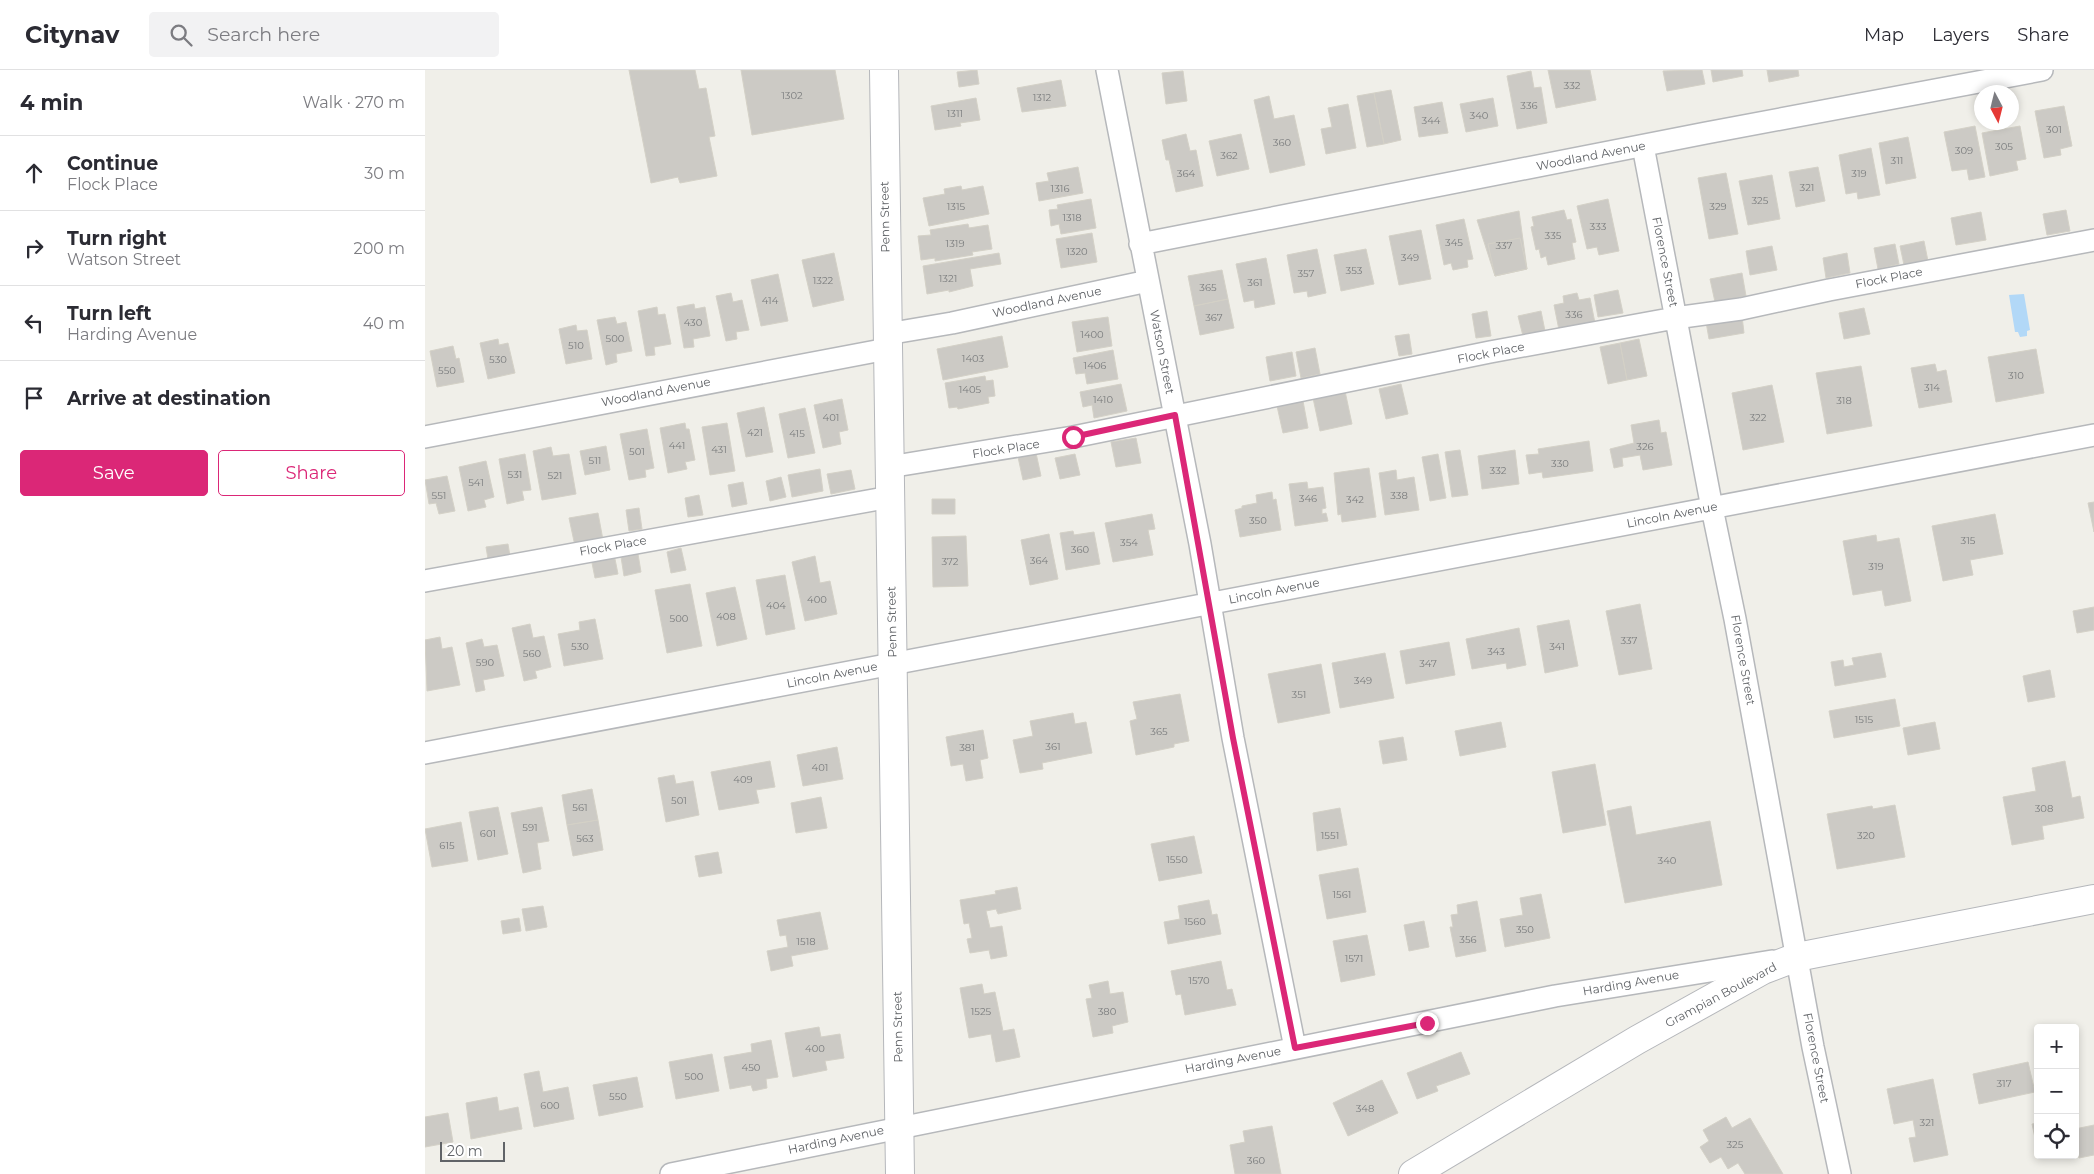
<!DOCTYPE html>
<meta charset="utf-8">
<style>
body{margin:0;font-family:Montserrat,sans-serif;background:#f2f2f3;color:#2b2b33}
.controls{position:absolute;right:15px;bottom:15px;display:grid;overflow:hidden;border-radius:5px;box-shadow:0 2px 8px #0003}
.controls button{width:45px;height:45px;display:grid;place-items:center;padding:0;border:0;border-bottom:1px solid #e1e1e2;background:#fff;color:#2b2b33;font:25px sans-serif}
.compass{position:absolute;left:1549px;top:15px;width:45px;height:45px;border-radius:50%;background:#fff;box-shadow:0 2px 8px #0003;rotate:173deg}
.scale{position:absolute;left:15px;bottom:12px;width:65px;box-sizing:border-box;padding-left:5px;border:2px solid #606367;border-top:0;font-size:14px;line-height:18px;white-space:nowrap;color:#606367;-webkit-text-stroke:4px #fff;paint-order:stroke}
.stop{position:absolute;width:15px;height:15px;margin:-11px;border:4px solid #db2777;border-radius:50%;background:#fff}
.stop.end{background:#db2777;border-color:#fff;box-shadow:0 1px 5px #0008}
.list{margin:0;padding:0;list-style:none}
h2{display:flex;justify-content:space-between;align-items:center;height:65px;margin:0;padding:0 20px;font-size:21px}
h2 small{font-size:16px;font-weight:400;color:#7c7c81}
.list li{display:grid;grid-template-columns:32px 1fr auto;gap:15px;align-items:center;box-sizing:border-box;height:75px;padding:0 20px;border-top:1px solid #e1e1e2}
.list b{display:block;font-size:19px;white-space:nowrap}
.list p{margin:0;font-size:16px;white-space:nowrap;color:#7c7c81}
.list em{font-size:16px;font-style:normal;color:#7c7c81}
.actions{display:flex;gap:10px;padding:15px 20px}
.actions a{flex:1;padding:11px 0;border:1px solid #db2777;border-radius:5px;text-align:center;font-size:18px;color:#db2777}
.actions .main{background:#db2777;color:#fff}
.icon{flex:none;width:28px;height:28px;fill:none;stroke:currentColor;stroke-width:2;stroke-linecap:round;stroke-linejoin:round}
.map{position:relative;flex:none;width:1669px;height:1104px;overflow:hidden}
header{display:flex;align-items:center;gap:30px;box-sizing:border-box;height:70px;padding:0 25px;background:#fff;border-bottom:1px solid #e1e1e2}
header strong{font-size:24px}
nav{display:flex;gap:28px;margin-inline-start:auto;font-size:18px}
.search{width:350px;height:45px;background:#f2f2f3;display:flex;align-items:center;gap:12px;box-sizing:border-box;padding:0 18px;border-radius:5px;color:#7c7c81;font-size:19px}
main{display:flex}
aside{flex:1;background:#fff}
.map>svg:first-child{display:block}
</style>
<header>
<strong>Citynav</strong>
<div class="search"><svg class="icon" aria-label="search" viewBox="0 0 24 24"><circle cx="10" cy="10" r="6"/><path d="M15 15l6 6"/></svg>Search here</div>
<nav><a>Map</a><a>Layers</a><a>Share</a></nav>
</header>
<main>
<aside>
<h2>4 min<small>Walk · 270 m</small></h2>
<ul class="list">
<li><svg class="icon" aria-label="ahead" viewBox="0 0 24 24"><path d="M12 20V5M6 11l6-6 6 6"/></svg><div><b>Continue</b><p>Flock Place</p></div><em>30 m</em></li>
<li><svg class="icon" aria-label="right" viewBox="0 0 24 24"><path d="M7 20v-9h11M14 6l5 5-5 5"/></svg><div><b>Turn right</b><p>Watson Street</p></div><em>200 m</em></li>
<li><svg class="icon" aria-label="left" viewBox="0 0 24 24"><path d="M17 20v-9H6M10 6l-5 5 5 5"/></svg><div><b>Turn left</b><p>Harding Avenue</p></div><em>40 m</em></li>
<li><svg class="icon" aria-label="arrive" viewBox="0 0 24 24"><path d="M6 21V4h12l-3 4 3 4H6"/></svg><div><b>Arrive at destination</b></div></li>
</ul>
<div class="actions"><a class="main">Save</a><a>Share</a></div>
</aside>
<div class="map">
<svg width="1669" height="1104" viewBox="0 0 1669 1104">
<rect width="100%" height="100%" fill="#f0efe9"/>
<!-- water -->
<path fill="#b2d8f7" d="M1599 224 1605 260 1602 261V266L1595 267 1593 262H1590L1584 225Z"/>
<!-- building -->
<path fill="#cccac5" stroke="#d4d1c7" d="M204 0H270L274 19 281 18 290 66 284 67 292 106 255 113 253 107 226 113Z
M316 0H410L419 49 327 65Z
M552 0 554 14 534 17 532 2Z
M1123 0H1165L1171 30 1131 38Z
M1277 0 1280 14 1242 21 1238 1Z
M1286 0H1317L1318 6 1288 12Z
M1342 0H1373L1374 6 1344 12Z
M758 1 762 31 741 34 737 3Z
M1106 1 1109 18 1116 17 1122 53 1092 59 1082 6Z
M636 10 641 36 597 42 592 18Z
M966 20 976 70 959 74 949 23Z
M949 23 959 74 942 77 932 26Z
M844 26 849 49 869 45 880 95 845 103 829 30Z
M551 28 555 50 535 53 536 56 510 60 506 36Z
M1068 28 1073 56 1041 62 1035 34Z
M1017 32 1023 63 994 67 989 37Z
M923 34 931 78 901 84 896 59 907 57 903 38Z
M1639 36 1647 76 1635 79 1636 85 1619 88 1610 41Z
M1550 56 1560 107 1544 110 1542 99 1527 101 1519 62Z
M1595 56 1601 89 1591 91 1593 100 1565 106 1557 63Z
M761 64 765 81 771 80 778 116 751 122 744 90H741L737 70Z
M816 64 824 99 792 106 784 71Z
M1483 67 1491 108 1461 114 1454 73Z
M1446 78 1455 125 1433 129 1432 122 1421 124 1414 85Z
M653 97 658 123 614 131 611 113 624 111 622 103Z
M1393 97 1400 131 1371 137 1364 102Z
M1301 103 1313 164 1284 169 1273 108Z
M1347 105 1355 149 1323 155 1314 111Z
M536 116 537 120 558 116 564 144 504 156 498 128 520 124 519 119Z
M666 129 671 158 636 164 634 154 626 156 624 140 633 139 632 135Z
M1183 129 1194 181 1174 185 1172 177 1162 179 1152 136Z
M1139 140 1142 150 1146 149 1151 172 1147 173 1150 189 1123 195 1121 186 1116 188 1114 179 1111 180 1106 157 1109 156 1107 147Z
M1641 140 1645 161 1622 165 1618 144Z
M1094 141 1102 199 1070 206 1052 150Z
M1556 142 1561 170 1531 175 1526 148Z
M1039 149 1048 189 1042 190 1043 197 1028 200 1026 193 1019 195 1011 155Z
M543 154 544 158 563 155 567 179 547 182 548 185 510 191V188L496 190 493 166 506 165 505 160Z
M996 160 1006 209 974 215 964 166Z
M667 163 672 192 636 198 631 169Z
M1095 168 1102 199 1070 206 1063 174Z
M1499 171 1503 191 1479 195 1475 176Z
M1470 174 1474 194 1453 199 1449 178Z
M1347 176 1352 200 1325 205 1321 181Z
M892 179 901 223 883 227 882 221 869 223 862 185Z
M941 179 949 214 916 221 909 185Z
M409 183 419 230 388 237 377 190Z
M574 183 576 194 545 199 548 216 524 222V220L502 224 498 196Z
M1422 183 1425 203 1401 208 1398 188Z
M841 188 850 234 830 238 829 230 819 232 811 194Z
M797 200 803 229 769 236 763 206Z
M1317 203 1321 226 1290 232 1285 209Z
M353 204 363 251 336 256 326 210Z
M1193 220 1198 243 1173 247 1169 225Z
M306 223 308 232 317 230 324 260 311 262 312 269 301 271 291 226Z
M1152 223 1154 230 1165 228 1170 253 1134 260 1129 235 1139 233 1138 226Z
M803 229 809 258 775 265 769 236Z
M269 234 270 239 280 237 285 266 268 269 269 277 259 278 252 237Z
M232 237 233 245 240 244 246 274 229 277 230 285 221 286 213 241Z
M1439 238 1445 264 1419 269 1414 243Z
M1062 241 1066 266 1051 268 1047 244Z
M1116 241 1120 261 1098 266 1093 246Z
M1317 246 1319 263 1284 269 1281 252Z
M190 247 192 254 201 252 207 281 191 284 192 292 181 295 172 250Z
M683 247 687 276 652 282 647 252Z
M151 255 152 261 162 260 167 289 141 294 134 259Z
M984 264 987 284 974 286 970 266Z
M577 266 583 297 518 310 512 279Z
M73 269 74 275 83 273 90 303 63 309 55 273Z
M1214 269 1222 306 1202 310 1195 273Z
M1195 273 1202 310 1183 314 1175 277Z
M28 276 31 289 34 288 39 312 12 317 5 281Z
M890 278 895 304 876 308 871 282Z
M1611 279 1619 323 1571 332 1563 287Z
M688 280 693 309 662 314 660 303 651 304 648 288Z
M867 282 871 306 845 311 841 287Z
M1510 294 1512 302 1521 300 1527 332 1494 338 1486 298Z
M1436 296 1447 356 1402 364 1391 303Z
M560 306 561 311 568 310 570 326 563 327 564 333 533 339 532 337 524 338 520 313Z
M696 314 702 341 669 348 667 335 658 337 655 322Z
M976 314 983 344 961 349 954 319Z
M1347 315 1359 372 1318 380 1307 323Z
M920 321 927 354 895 361 888 328Z
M417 329 423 360 414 362 416 374 398 378 389 335Z
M878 331 883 358 858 363 852 336Z
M339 337 348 382 321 387 312 343Z
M380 338 390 383 363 388 354 344Z
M1234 350 1236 363 1241 362 1247 395 1218 400 1215 385 1197 388 1198 396 1189 398 1185 379 1209 373 1206 355Z
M260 353 261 359H264L270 390 260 392 262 399 243 403 235 358Z
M302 353 310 401 285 405 277 357Z
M222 359 229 398 220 400 221 407 204 410 195 364Z
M711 368 716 393 691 397 686 372Z
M1164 371 1168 401 1118 408 1117 402 1104 404 1101 385 1114 384 1113 379Z
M181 376 185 400 160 405 155 381Z
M126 377 128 386 144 384 151 424 117 430 108 381Z
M1035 380 1043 425 1027 427 1020 382Z
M1090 380 1094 414 1057 419 1053 386Z
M611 383 616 406 598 410 593 387Z
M100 384 106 420 97 421 99 430 82 434 74 389Z
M650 384 655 405 635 409 630 388Z
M1013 384 1021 428 1005 431 997 387Z
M61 391 69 427 59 430 61 437 43 441 34 397Z
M944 398 951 447 917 452 916 444 913 445 909 403Z
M395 399 398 421 367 427 363 405Z
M426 400 430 419 406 424 402 404Z
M971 400 972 410 989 407 994 440 960 445 954 403Z
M22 406 30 441 14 444 11 433 4 434 0 410Z
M356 407 361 427 345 431 341 411Z
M318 412 322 434 307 437 303 415Z
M882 412 883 419 898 417 901 438 897 439V444L901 443 903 451 870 456 864 414Z
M847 422 848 430 851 429 856 460 815 467 810 440 817 438V436L832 433 831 425Z
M274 425 278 445 263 447 260 428Z
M507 429H530V444H507Z
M1669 432V462L1663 433Z
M214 438 217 459 204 461 201 440Z
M173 443 178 470 150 476 144 448Z
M727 444 730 459 723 460 728 485 688 492 680 453Z
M1570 444 1578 484 1545 490 1548 505 1518 511 1507 456Z
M648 461 649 465 669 462 675 494 641 500 635 463Z
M624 464 633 509 605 515 596 470Z
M1451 465 1452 472 1474 468 1486 531 1460 536 1457 520 1428 525 1418 471Z
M541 466 543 516 508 517 507 467Z
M83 474 85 486 63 489 61 477Z
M256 478 261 500 246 503 242 482Z
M189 484 193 504 170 508 166 488Z
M213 484 216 502 199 506 196 487Z
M390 486 395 513 405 511 412 544 380 551 367 492Z
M360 505 370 559 341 565 331 510Z
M265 514 277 576 242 583 230 520Z
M310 517 322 569 292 576 281 523Z
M1215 534 1227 599 1194 605 1181 541Z
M1669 537V560L1652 563 1648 541Z
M170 549 178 589 139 596 133 564 155 560 154 552Z
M1144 550 1153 596 1120 603 1112 556Z
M105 554 108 568 119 566 126 597 110 601 112 608 99 611 87 558Z
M1094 558 1101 595 1082 599 1081 593 1047 599 1041 569Z
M15 567 17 579 27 577 35 615 2 621 0 570Z
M57 569 59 577 72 575 79 606 58 610 60 620 51 622 41 573Z
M1024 572 1030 605 981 614 975 581Z
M960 583 969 628 915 638 907 593Z
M1456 583 1461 607 1410 616 1406 592 1418 590 1419 597 1429 595 1427 588Z
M896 594 905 643 853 653 843 604Z
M1625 600 1630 627 1603 632 1598 606Z
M755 624 764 671 749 674V677L711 685 705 651 712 649 708 632Z
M1470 629 1475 656 1409 668 1404 641Z
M648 643 650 654 661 652 667 683 617 693 618 699 595 703 588 670 608 666 605 651Z
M1076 652 1081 677 1035 686 1030 661Z
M1510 652 1515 679 1483 685 1478 658Z
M558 660 563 688 555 690 558 708 541 711 538 694 526 696 521 667Z
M978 667 982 690 958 694 954 671Z
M412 677 418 709 378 716 372 685Z
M345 691 350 717 331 720 334 733 294 740 286 702Z
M1640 691 1647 728 1655 726 1659 748 1617 756 1619 769 1587 775 1578 727 1611 721 1607 698Z
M1170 694 1181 755 1138 763 1127 702Z
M249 705 251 714 268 711 274 745 241 752 233 708Z
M167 719 173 750 142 755 137 725Z
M396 727 402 758 371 763 366 733Z
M1470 735 1480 787 1412 799 1402 744 1447 736 1448 739Z
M1206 736 1211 765 1285 751 1297 815 1200 833 1182 741Z
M73 737 83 784 53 790 44 742Z
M117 737 124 771 112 773 116 799 98 803 86 743Z
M915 738 922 775 892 781 888 743Z
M173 750 178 780 148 786 142 755Z
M36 752 43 791 7 797 0 759Z
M769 766 777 803 734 811 726 774Z
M293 782 297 803 274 807 270 786Z
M933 798 941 842 902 849 894 805Z
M592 817 596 839 573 844 571 839 561 841 565 858 577 856 582 886 566 889 564 880 545 883 542 869 547 868 544 853 539 854 535 830 571 824 570 821Z
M1116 824 1125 868 1080 877 1075 849 1098 845 1095 828Z
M784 830 787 845 792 844 796 864 743 874 739 852 755 849 753 836Z
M1052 831 1061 881 1031 887 1025 857H1028L1026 845 1033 844 1032 835Z
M118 836 122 857 101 861 97 839Z
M395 842 403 879 366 886 368 896 346 901 342 881 363 877 361 865 355 866 352 850Z
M94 848 96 861 78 864 76 851Z
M999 851 1004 877 984 881 979 855Z
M942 865 950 905 916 912 908 871Z
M796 891 802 920 807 919 811 935 760 945 756 924 751 925 746 901Z
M683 911 685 924 698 922 703 952 687 956 688 963 668 967 661 929 667 928 664 915Z
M557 914 559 924 570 922 578 961 589 959 595 987 571 992 566 964 544 968 535 918Z
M394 957 396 967 415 964 419 988 400 991 402 1000 368 1007 360 963Z
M346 970 353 1007 341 1009 342 1018 328 1021 326 1015 305 1019 299 987 327 982 326 974Z
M1036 982 1045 1004 1011 1016 1013 1021 992 1029 982 1003Z
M287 984 294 1021 251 1029 244 992Z
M1603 992 1610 1022 1554 1034 1548 1004Z
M114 1001 118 1022 143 1017 149 1049 109 1057 99 1004Z
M212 1007 218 1037 174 1046 168 1015Z
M1508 1009 1523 1085 1489 1092 1484 1068 1491 1067 1488 1050 1469 1054 1462 1019Z
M957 1010 973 1043 923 1066 908 1033Z
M72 1027 74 1041 93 1037 97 1059 46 1069 41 1033Z
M23 1043 28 1072 0 1077V1047Z
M1301 1047 1307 1058 1325 1048 1358 1104H1320L1313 1093 1303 1099 1296 1087 1285 1093 1275 1077 1284 1071 1278 1060Z
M1613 1053V1082L1607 1054Z
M1669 1055V1085L1654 1088 1650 1059Z
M847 1056 856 1104H810L805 1075 820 1072 818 1061Z"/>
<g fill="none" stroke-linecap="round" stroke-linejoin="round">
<!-- street casing -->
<g stroke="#b6b8bb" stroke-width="24">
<path id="street" d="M682 0 775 474 808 668 870 978
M1218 76 1287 438 1310 549 1388 977 1415 1104
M715 174 1281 63 1617 0
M462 264 527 253 723 211
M0 367 462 279
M464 397 648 367 1065 282 1250 248 1316 239 1404 220 1669 170
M0 511 465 427
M0 683 1669 365
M246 1104 1130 926 1347 891"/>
</g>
<!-- secondary casing -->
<g stroke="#b5b7bb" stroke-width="30">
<path id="secondary" d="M459 0 475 1104
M988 1104 1212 970 1338 900 1372 887 1669 829"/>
</g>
<!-- street -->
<use href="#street" stroke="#fff" stroke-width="21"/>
<!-- secondary -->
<use href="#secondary" stroke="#fff" stroke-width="28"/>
</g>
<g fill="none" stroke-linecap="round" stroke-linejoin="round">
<!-- route -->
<path stroke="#db2777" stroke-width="6" d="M648 367 750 345 808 668 870 978 1002 953"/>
</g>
<g text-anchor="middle" stroke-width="4" stroke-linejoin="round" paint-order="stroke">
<!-- number labels -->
<g font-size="10" fill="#7b7d7e">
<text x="1147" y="19">332</text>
<text x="367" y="29">1302</text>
<text x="617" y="31">1312</text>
<text x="1104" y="39">336</text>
<text x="530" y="47">1311</text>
<text x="1054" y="49">340</text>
<text x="1006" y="54">344</text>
<text x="1629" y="63">301</text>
<text x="857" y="76">360</text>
<text x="1579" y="80">305</text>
<text x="1539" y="84">309</text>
<text x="804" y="89">362</text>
<text x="1472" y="94">311</text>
<text x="761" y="107">364</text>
<text x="1434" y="107">319</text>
<text x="1382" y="121">321</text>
<text x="635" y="122">1316</text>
<text x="1335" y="134">325</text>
<text x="531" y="140">1315</text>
<text x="1293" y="140">329</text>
<text x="647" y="151">1318</text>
<text x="1173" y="160">333</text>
<text x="1128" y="169">335</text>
<text x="1029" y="176">345</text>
<text x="530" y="177">1319</text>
<text x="1079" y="179">337</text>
<text x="652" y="185">1320</text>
<text x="985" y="191">349</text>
<text x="929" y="204">353</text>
<text x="881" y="207">357</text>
<text x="523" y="212">1321</text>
<text x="398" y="214">1322</text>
<text x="830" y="216">361</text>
<text x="783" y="221">365</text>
<text x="345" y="234">414</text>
<text x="1149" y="248">336</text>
<text x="789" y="251">367</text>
<text x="268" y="256">430</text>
<text x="667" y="268">1400</text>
<text x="190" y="272">500</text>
<text x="151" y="279">510</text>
<text x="548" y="292">1403</text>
<text x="73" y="293">530</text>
<text x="670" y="299">1406</text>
<text x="22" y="304">550</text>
<text x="1591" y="309">310</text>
<text x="1507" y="321">314</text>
<text x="545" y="323">1405</text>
<text x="678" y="333">1410</text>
<text x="1419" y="334">318</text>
<text x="406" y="351">401</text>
<text x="1333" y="351">322</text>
<text x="330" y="366">421</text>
<text x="372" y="367">415</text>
<text x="252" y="379">441</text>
<text x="1220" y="380">326</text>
<text x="294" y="383">431</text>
<text x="212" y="385">501</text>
<text x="170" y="394">511</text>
<text x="1135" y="397">330</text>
<text x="1073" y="404">332</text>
<text x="90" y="408">531</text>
<text x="130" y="409">521</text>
<text x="51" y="416">541</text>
<text x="14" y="429">551</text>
<text x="974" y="429">338</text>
<text x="883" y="432">346</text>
<text x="930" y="433">342</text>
<text x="833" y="454">350</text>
<text x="1543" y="474">315</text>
<text x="704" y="476">354</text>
<text x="655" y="483">360</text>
<text x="614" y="494">364</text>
<text x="525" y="495">372</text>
<text x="1451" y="500">319</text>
<text x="392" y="533">400</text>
<text x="351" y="539">404</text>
<text x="301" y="550">408</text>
<text x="254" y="552">500</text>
<text x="1204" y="574">337</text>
<text x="155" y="580">530</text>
<text x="1132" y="580">341</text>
<text x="1071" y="585">343</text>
<text x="107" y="587">560</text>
<text x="60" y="596">590</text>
<text x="1003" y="597">347</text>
<text x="938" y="614">349</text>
<text x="874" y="628">351</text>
<text x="1439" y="653">1515</text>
<text x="734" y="665">365</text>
<text x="628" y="680">361</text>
<text x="542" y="681">381</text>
<text x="395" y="701">401</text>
<text x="318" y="713">409</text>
<text x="254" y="734">501</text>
<text x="155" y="741">561</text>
<text x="1619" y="742">308</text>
<text x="105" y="761">591</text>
<text x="63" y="767">601</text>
<text x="905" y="769">1551</text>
<text x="1441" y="769">320</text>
<text x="160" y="772">563</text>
<text x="22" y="779">615</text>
<text x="752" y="793">1550</text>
<text x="1242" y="794">340</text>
<text x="917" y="828">1561</text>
<text x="770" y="855">1560</text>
<text x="1100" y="863">350</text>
<text x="1043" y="873">356</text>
<text x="381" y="875">1518</text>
<text x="929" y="892">1571</text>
<text x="774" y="914">1570</text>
<text x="556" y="945">1525</text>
<text x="682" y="945">380</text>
<text x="390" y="982">400</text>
<text x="326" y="1001">450</text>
<text x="269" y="1010">500</text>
<text x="1579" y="1017">317</text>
<text x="193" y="1030">550</text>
<text x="125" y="1039">600</text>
<text x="940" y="1042">348</text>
<text x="1502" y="1056">321</text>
<text x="1310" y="1078">325</text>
<text x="831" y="1094">360</text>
</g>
<!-- street labels -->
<g font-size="12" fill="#606367" stroke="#fff">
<text transform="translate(1166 86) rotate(-11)" y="4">Woodland Avenue</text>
<text transform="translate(460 147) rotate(-91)" y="4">Penn Street</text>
<text transform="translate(1240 192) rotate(79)" y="4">Florence Street</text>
<text transform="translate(1464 208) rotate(-11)" y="4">Flock Place</text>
<text transform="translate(622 232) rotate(-12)" y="4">Woodland Avenue</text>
<text transform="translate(737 282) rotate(79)" y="4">Watson Street</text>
<text transform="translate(1066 283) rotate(-11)" y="4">Flock Place</text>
<text transform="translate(231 322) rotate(-11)" y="4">Woodland Avenue</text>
<text transform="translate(581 379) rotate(-9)" y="4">Flock Place</text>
<text transform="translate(1247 445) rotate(-11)" y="4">Lincoln Avenue</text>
<text transform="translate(188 476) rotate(-10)" y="4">Flock Place</text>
<text transform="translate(849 521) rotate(-11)" y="4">Lincoln Avenue</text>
<text transform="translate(467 552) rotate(-91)" y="4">Penn Street</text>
<text transform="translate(1318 590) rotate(80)" y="4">Florence Street</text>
<text transform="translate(407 605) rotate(-11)" y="4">Lincoln Avenue</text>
<text transform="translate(1206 913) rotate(-10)" y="4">Harding Avenue</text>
<text transform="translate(1296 925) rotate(-28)" y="4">Grampian Boulevard</text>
<text transform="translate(473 957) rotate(-91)" y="4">Penn Street</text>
<text transform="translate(1391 988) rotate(79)" y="4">Florence Street</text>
<text transform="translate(808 990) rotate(-11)" y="4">Harding Avenue</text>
<text transform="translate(411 1070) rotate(-12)" y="4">Harding Avenue</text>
</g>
</g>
</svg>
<div class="controls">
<button>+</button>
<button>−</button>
<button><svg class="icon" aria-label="locate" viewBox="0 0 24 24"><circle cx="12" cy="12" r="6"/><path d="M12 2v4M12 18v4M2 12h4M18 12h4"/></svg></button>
</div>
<svg class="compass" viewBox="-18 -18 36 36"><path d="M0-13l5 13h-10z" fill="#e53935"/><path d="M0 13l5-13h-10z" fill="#7c7c81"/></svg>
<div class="scale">20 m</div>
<div class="stop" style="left:648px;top:367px"></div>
<div class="stop end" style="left:1002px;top:953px"></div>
</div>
</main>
